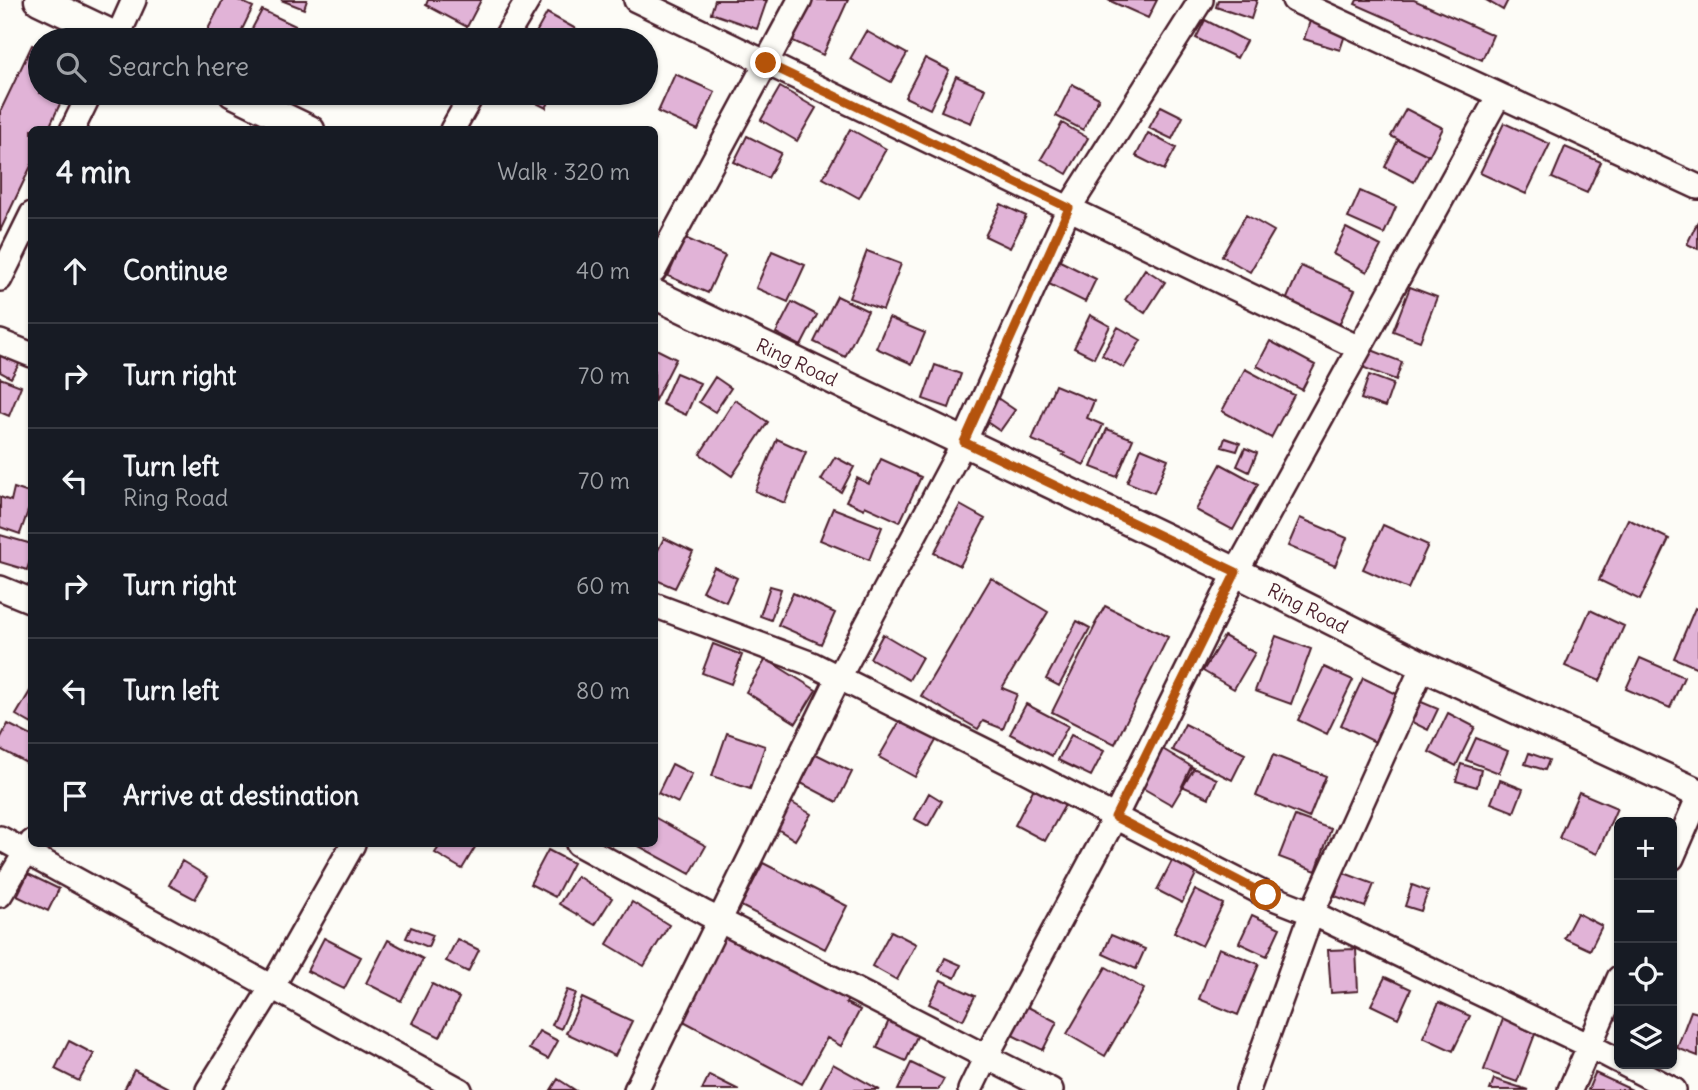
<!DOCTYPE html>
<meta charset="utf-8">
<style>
body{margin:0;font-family:Delius,sans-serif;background:#20242c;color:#f1f3f6}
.controls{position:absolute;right:21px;bottom:21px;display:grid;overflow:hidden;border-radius:10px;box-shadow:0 2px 5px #0004}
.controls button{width:63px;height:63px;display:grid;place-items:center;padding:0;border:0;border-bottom:2px solid #363941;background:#171b24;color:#f1f3f6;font:35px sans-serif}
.stop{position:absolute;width:21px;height:21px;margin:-16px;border:5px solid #b45309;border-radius:50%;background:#fff}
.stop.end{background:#b45309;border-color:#fff;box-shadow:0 2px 7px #0008}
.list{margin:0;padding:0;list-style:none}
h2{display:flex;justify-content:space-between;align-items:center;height:91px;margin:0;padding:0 28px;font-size:30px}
h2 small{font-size:23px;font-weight:400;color:#9ea1a6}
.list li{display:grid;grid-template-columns:46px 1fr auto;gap:21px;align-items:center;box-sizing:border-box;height:105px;padding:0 28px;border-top:2px solid #363941}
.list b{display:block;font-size:26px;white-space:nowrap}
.list p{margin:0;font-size:23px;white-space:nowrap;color:#9ea1a6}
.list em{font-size:23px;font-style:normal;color:#9ea1a6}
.icon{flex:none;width:38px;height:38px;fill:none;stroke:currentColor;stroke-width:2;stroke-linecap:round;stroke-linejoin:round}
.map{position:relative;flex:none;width:1698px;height:1090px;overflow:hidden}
.search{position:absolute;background:#171b24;box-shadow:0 2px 5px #0004;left:28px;top:28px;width:630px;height:77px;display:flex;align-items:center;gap:18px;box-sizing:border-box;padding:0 24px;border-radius:38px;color:#9ea1a6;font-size:26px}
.panel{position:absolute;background:#171b24;box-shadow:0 2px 5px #0004;left:28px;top:126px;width:630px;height:721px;border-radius:10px}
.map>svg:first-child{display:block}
</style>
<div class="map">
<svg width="1698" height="1090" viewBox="0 0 1698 1090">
<rect width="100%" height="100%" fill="#fdfcf7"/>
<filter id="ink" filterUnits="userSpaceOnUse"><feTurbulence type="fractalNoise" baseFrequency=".0143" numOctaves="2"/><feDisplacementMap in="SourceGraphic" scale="14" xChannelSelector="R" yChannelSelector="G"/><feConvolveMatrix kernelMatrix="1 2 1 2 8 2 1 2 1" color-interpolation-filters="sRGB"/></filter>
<g filter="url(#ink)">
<!-- building -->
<path fill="#e1b3d7" stroke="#4a1f2b" stroke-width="2" d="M223 0H238L253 7 237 40H226L207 31Z
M281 0H307L304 9Z
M428 0H481L467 27 426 5Z
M715 0H767L757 29 711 13Z
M809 0H848L823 55 791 40Z
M1108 0H1157L1148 18Z
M1218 0H1257L1251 19 1216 7Z
M1357 0H1414L1493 35 1482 60 1355 4Z
M1486 0H1508L1503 10Z
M262 10 304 30 299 40H246Z
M547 13 596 40H532Z
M1205 20 1246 41 1237 58 1196 38Z
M1310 21 1346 32 1340 50 1304 39Z
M866 31 907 54 891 82 850 59Z
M32 45 40 49V93H65L48 130H32V164L0 231V112Z
M925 58 949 70 930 109 905 97Z
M675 74 715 92 698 130 658 112Z
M956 76 985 89 971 123 941 111Z
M1072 84 1099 98 1083 130 1056 116Z
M780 87 816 108 797 141 761 120Z
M517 93H554L546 108Z
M1161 106 1183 117 1172 139 1149 128Z
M1406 109 1443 128 1429 156 1391 136Z
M1062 123 1088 138 1067 174 1041 159Z
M1504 123 1550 144 1526 194 1480 173Z
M850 129 886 149 859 198 823 178Z
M1148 133 1176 148 1164 170 1136 156Z
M747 136 781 153 768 178 734 162Z
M1398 140 1428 155 1414 182 1385 167Z
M1565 147 1601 162 1587 193 1552 178Z
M1360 191 1396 207 1384 234 1348 218Z
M1001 204 1026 216 1010 248 985 236Z
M1246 215 1274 231 1250 272 1222 256Z
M1698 221V249L1687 244Z
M1346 228 1381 246 1367 272 1333 254Z
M685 238 725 256 708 293 668 276Z
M772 251 805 265 788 302 756 288Z
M867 251 901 264 883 310 849 298Z
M1058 260 1096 279 1085 302 1047 283Z
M1301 266 1355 290 1338 327 1285 303Z
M1145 269 1165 282 1145 313 1125 300Z
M1410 287 1437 297 1420 341 1393 331Z
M837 296 868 311 845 357 814 342Z
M792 302 817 315 801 346 776 333Z
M1090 315 1110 326 1094 358 1074 348Z
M889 318 925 333 912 364 876 348Z
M1118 327 1141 340 1124 368 1102 355Z
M1270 341 1315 365 1302 390 1257 366Z
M0 347 22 359 11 378 0 372Z
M654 348 676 359 654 402Z
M1369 349 1402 362 1396 380 1362 367Z
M935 365 961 374 949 408 923 399Z
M1245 369 1294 395 1271 438 1222 411Z
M676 373 700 383 686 415 662 404Z
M1369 375 1393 384 1385 407 1361 399Z
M715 377 731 388 715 412 699 402Z
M0 378 21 386 9 416 0 412Z
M1055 385 1094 401 1087 418 1103 425 1084 465 1063 455 1065 453 1032 440Z
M993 395 1015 410 1000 431 978 416Z
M735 400 768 422 732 476 700 454Z
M1107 429 1133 439 1117 477 1091 467Z
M1225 438 1240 443 1237 451 1222 447Z
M777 439 806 452 785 503 755 491Z
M1141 448 1168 459 1154 493 1127 482Z
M1245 448 1257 453 1249 472 1237 466Z
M835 457 854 467 841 492 821 480Z
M881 459 921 477 900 522 865 506 864 509 846 501 857 478 869 484Z
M1221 464 1258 484 1233 530 1196 510Z
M14 488 32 494V513L28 511 20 534 0 527V497L11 501Z
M960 505 985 519 960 566 934 553Z
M833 508 882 527 869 560 820 540Z
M1300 518 1347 538 1335 566 1288 546Z
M1628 519 1669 539 1640 600 1599 580Z
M1383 525 1428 545 1408 589 1363 569Z
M0 535 32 544V554L27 570 0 562Z
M664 538 693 552 675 588 654 579V558Z
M714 567 737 578 726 602 702 591Z
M991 578 1048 612 1002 688 1017 694 1003 729 983 721 978 729 921 696Z
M770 586 781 589 771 620 760 616Z
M793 593 835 613 821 644 778 625Z
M1105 606 1168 637 1115 744 1052 712 1096 624H1095Z
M1695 608 1698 610V668L1674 658Z
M1590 610 1624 626 1600 681 1565 666Z
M1077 621 1090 628 1059 686 1046 679Z
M883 634 922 657 909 680 870 658Z
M1224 636 1255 653 1234 689 1203 671Z
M1276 636 1311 649 1291 704 1255 691Z
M713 644 742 655 731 684 702 673Z
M1640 658 1684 677 1670 708 1626 689Z
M766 659 816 690 796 723 746 692Z
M1324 667 1353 680 1327 734 1298 720Z
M1363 678 1401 696 1377 743 1341 725Z
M32 688V724L16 715Z
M1419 701 1438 709 1428 730 1410 721Z
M1026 704 1068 726 1052 756 1010 734Z
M1448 713 1475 727 1456 766 1429 752Z
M901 719 937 739 915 777 879 757Z
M8 724 32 736V766L0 749V739Z
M1185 724 1245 754 1232 780 1172 750Z
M727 733 765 746 750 789 712 776Z
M1071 735 1104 751 1091 776 1058 760Z
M1476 738 1508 751 1499 773 1466 760Z
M1161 748 1194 768 1172 805 1139 786Z
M1529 753 1549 760 1545 770 1525 764Z
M816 754 852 772 837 802 801 783Z
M1273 755 1326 776 1309 818 1256 796Z
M672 764 692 774 678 803 658 793Z
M1461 764 1481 770 1477 787 1456 781Z
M1191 767 1217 779 1209 798 1182 786Z
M1500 780 1523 789 1514 812 1491 803Z
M1034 788 1065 805 1045 841 1015 825Z
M1579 792 1617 808 1597 854 1559 838Z
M929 793 942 801 928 826 915 819Z
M784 798 811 814 795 840 768 823Z
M1295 816 1331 829 1316 871 1279 857Z
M654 817 706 846 690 874 637 845 654 844Z
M441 844H477L462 869 435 853Z
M548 850 573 863 555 897 530 884Z
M1175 855 1199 868 1182 903 1157 890Z
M182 861 208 877 195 899 169 885Z
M763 863 847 906 825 949 741 906Z
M1344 873 1374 884 1365 907 1335 896Z
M28 874 59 889 48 911 17 896Z
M577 876 612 898 595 925 559 904Z
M1412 885 1428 891 1421 911 1405 906Z
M1195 890 1223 904 1202 946 1174 932Z
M632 902 669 925 644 966 607 944Z
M1577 913 1602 926 1590 950 1564 938Z
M1252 915 1280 928 1267 956 1239 943Z
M411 927 433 935 428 947 406 938Z
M719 931 848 1000 846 1003 860 1010 841 1046 827 1038 802 1084 674 1016Z
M891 931 916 944 897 980 872 966Z
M1111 935 1145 949 1136 969 1103 954Z
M324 938 361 957 344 989 307 971Z
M457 939 479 950 468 972 446 961Z
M388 940 423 959 401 1001 366 983Z
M1219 948 1259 964 1238 1015 1199 999Z
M1356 949 1358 991 1331 993 1328 950Z
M945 958 961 965 955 978 939 971Z
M1106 967 1144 989 1105 1056 1067 1034Z
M1385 977 1411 989 1398 1018 1371 1005Z
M941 980 975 996 963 1020 929 1004Z
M432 984 459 998 440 1037 412 1023Z
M567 990 576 993 561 1029 552 1025Z
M582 998 632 1021 615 1056 566 1033Z
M1439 1002 1470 1016 1453 1051 1423 1037Z
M1026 1006 1057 1022 1043 1050 1012 1035Z
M1691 1011 1698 1013V1056L1677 1048Z
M1505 1014 1538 1026 1517 1082 1484 1070Z
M889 1020 918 1034 906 1061 877 1048Z
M539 1031 558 1041 548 1059 529 1049Z
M69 1041 94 1054 79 1081 55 1069Z
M911 1063 944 1079 938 1090H898Z
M833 1064 880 1090H819Z
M134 1070 172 1090H124Z
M1595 1073 1632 1090H1588Z
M709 1075 739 1090H702Z
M558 1079 575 1090H551Z
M1494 1079 1528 1090H1490Z"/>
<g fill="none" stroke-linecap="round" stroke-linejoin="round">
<!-- minor casing -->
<g stroke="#4a1f2b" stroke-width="28">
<path id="minor" d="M636 0 1359 348
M1294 0 1698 187
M116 40 134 0
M504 40 528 0
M72 130 90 93
M452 130 473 93
M654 271 800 0
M0 279 32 214
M0 342 32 355
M0 588 32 601
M654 605 812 664 1026 771 1266 895 1312 913 1590 1046 1619 1061
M0 838 460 1090
M578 844 705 913 1051 1090
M1672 858 1698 798
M0 895 32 842
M1624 1064 1674 1090
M208 1090 272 987 353 844
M636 1090 839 677 964 442 1069 208 1201 0
M970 1090 986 1057 1115 817 1236 572 1499 95
M1248 1090 1312 913 1423 666
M1570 1090 1619 978"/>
</g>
<!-- tertiary casing -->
<g stroke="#4a1f2b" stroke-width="33">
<path id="tertiary" d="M39 0 123 40
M233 93 310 130
M654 294 1236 572 1423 666 1698 793"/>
</g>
<!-- minor -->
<use href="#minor" stroke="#fdfcf7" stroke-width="23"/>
<!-- tertiary -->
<use href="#tertiary" stroke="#fdfcf7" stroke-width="28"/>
</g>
</g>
<g fill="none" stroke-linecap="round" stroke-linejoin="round" filter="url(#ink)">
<!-- route -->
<path stroke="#b45309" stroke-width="9" d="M766 63 1069 208 964 442 1236 572 1115 817 1266 895"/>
</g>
<g text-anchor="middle" stroke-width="5" stroke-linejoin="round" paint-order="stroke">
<!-- street labels -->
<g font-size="19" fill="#4a1f2b" stroke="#fdfcf7">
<text transform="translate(797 362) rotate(25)" y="7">Ring Road</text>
<text transform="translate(1308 608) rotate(27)" y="7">Ring Road</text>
</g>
</g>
</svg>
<div class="controls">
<button>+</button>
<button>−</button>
<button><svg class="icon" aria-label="locate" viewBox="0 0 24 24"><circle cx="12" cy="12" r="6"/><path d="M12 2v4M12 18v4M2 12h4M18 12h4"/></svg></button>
<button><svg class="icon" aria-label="layers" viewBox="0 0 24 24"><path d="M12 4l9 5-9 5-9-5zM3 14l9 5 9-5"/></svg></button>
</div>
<div class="stop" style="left:1266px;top:895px"></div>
<div class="stop end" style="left:766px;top:63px"></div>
<div class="search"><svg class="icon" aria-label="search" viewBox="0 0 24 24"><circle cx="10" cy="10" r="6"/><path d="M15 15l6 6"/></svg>Search here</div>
<section class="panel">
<h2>4 min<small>Walk · 320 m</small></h2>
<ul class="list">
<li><svg class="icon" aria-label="ahead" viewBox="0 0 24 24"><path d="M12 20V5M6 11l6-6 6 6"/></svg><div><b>Continue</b></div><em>40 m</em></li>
<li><svg class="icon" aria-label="right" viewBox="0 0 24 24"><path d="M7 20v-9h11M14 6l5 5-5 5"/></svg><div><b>Turn right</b></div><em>70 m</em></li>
<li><svg class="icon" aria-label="left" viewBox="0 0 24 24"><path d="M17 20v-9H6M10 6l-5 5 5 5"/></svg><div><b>Turn left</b><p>Ring Road</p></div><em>70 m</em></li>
<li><svg class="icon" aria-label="right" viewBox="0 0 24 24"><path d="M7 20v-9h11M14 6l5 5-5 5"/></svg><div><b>Turn right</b></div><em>60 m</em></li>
<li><svg class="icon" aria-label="left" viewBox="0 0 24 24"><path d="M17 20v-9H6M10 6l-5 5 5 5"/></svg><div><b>Turn left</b></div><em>80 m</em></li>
<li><svg class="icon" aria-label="arrive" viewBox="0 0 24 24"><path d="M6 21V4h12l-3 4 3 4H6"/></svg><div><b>Arrive at destination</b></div></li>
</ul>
</section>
</div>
